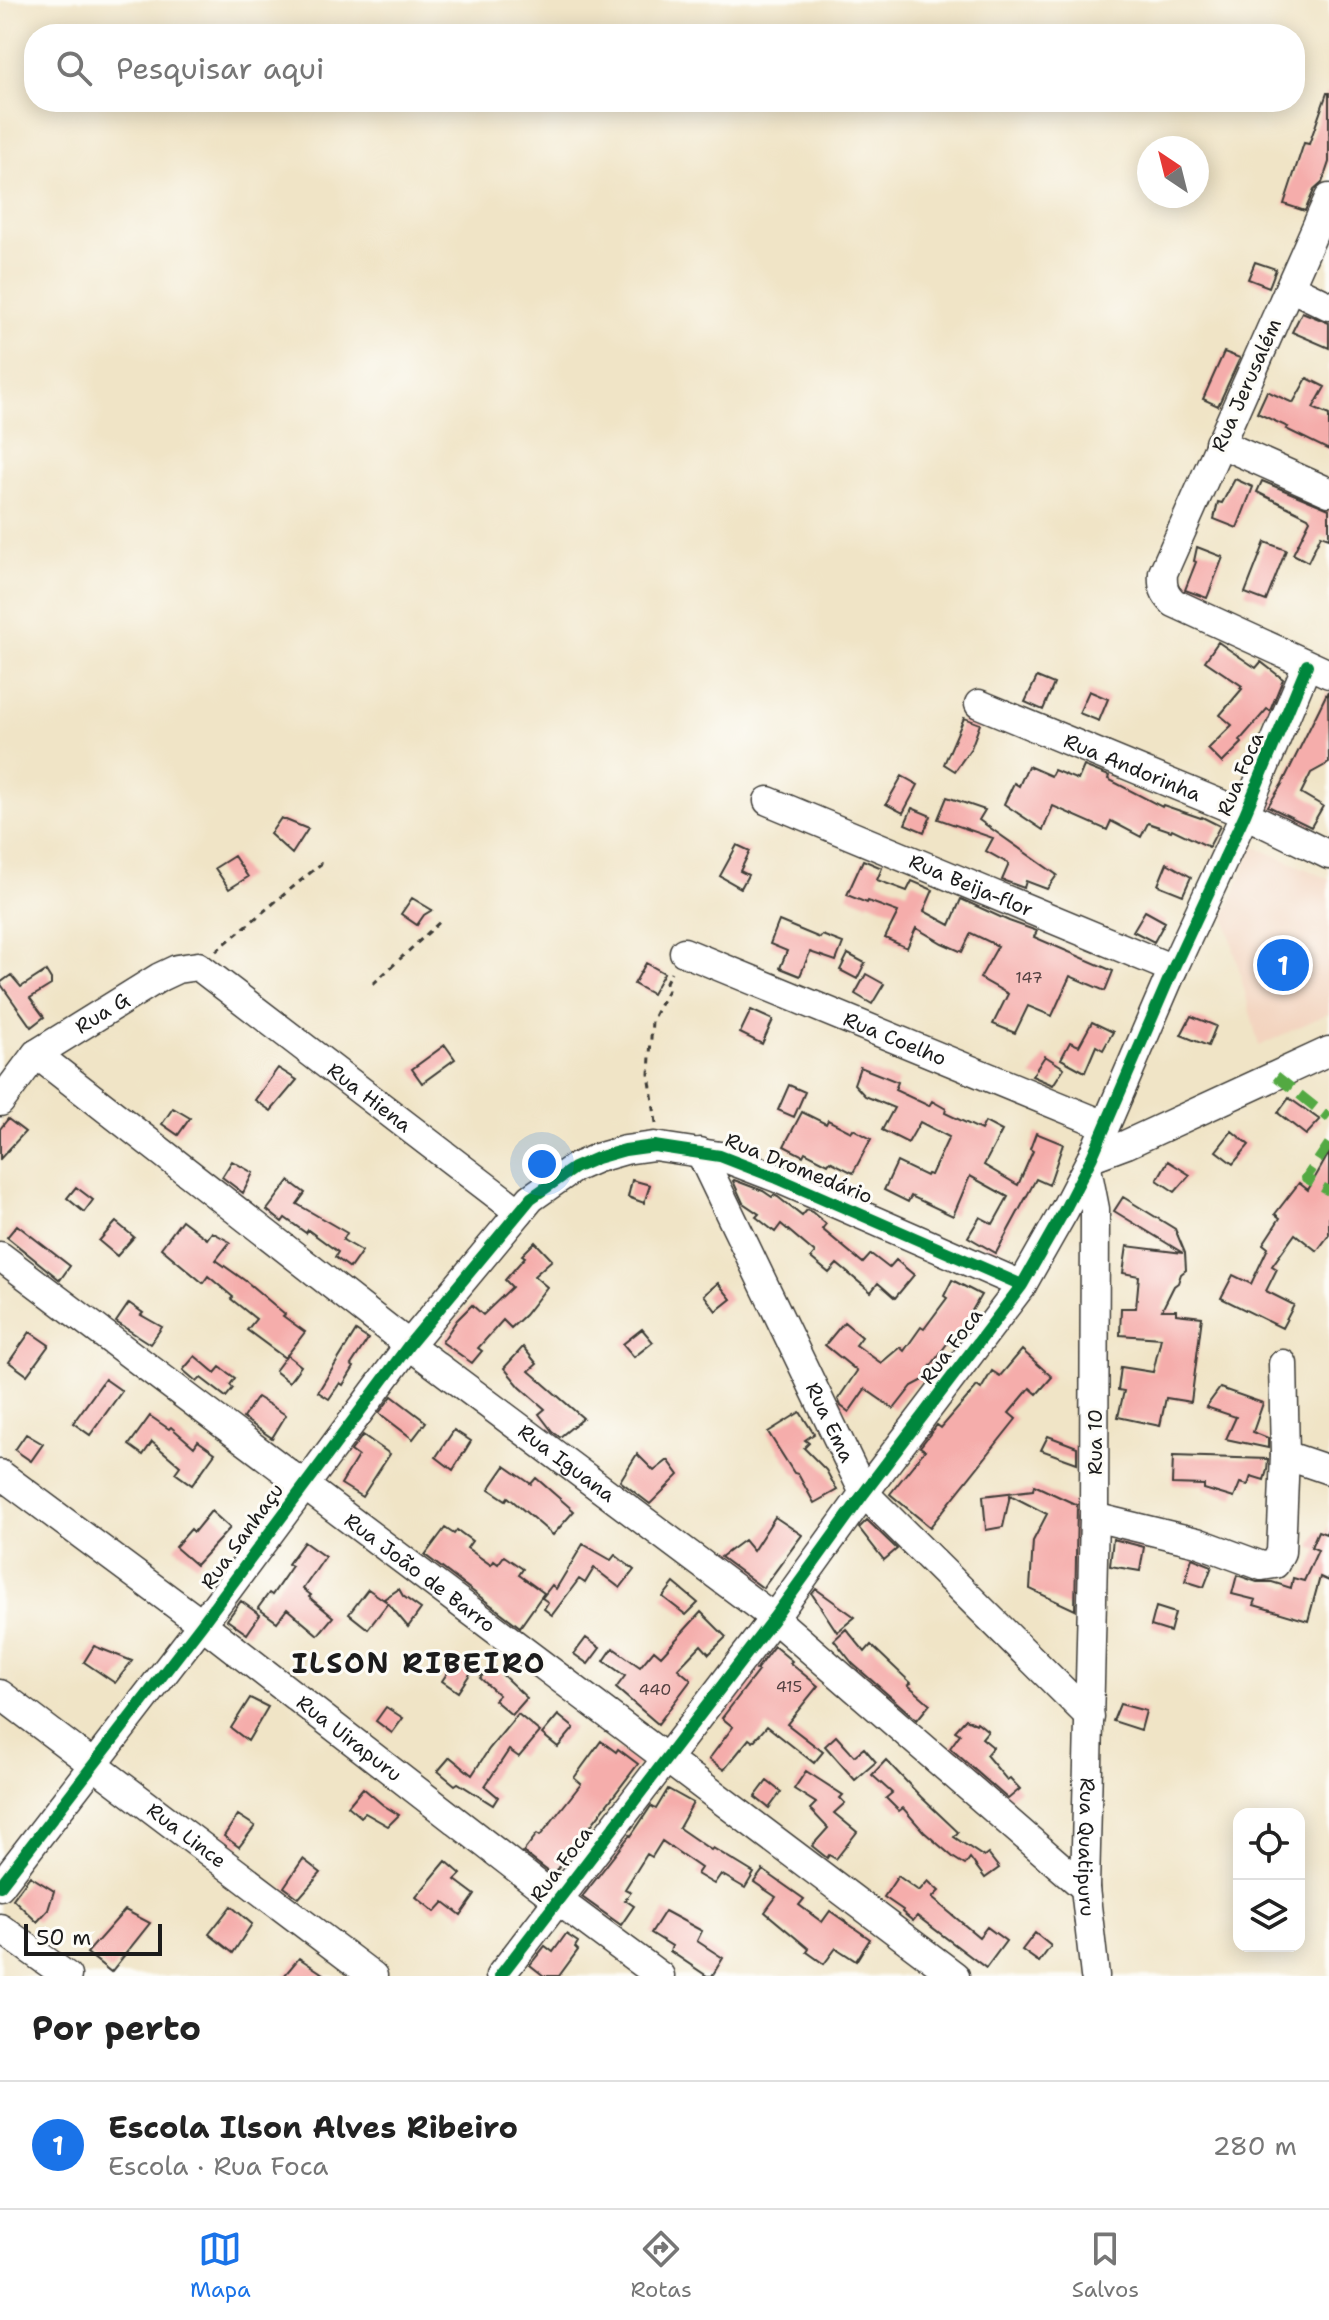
<!DOCTYPE html>
<html lang="pt">
<meta charset="utf-8">
<style>
body{margin:0;font-family:"Shantell Sans",sans-serif;background:#f6f6f6;color:#222}
.controls{position:absolute;right:24px;bottom:24px;display:grid;overflow:hidden;border-radius:16px;box-shadow:0 4px 20px #0003}
.controls button{width:72px;height:72px;display:grid;place-items:center;padding:0;border:0;border-bottom:2px solid #e0e0e0;background:#fff;color:#222;font:40px sans-serif}
.compass{position:absolute;left:1137px;top:136px;width:72px;height:72px;border-radius:50%;background:#fff;box-shadow:0 4px 20px #0003;rotate:325deg}
.scale{position:absolute;left:24px;bottom:20px;width:138px;box-sizing:border-box;padding-left:8px;border:4px solid #1c1c1c;border-top:0;font-size:22px;line-height:28px;white-space:nowrap;color:#1c1c1c;-webkit-text-stroke:6px #fdfcf7;paint-order:stroke}
.you{position:absolute;left:542px;top:1164px;width:28px;height:28px;margin:-20px;border:6px solid #fff;border-radius:50%;background:#1a73e8;box-shadow:0 0 0 12px #1a73e833}
.badge{display:grid;place-items:center;width:52px;height:52px;border-radius:50%;background:#1a73e8;color:#fff;font-size:26px;font-weight:700}
.pin{position:absolute;translate:-50% -50%;border:4px solid #fff;box-shadow:0 2px 8px #0006}
.list{margin:0;padding:0;list-style:none}
h2{display:flex;justify-content:space-between;align-items:center;height:104px;margin:0;padding:0 32px;font-size:34px}
h2 small{font-size:26px;font-weight:400;color:#767676}
.list li{display:grid;grid-template-columns:52px 1fr auto;gap:24px;align-items:center;box-sizing:border-box;height:128px;padding:0 32px;border-top:2px solid #e0e0e0}
.list b{display:block;font-size:30px;white-space:nowrap}
.list p{margin:0;font-size:26px;white-space:nowrap;color:#767676}
.list em{font-size:26px;font-style:normal;color:#767676}
.icon{flex:none;width:44px;height:44px;fill:none;stroke:currentColor;stroke-width:2;stroke-linecap:round;stroke-linejoin:round}
.map{position:relative;flex:none;width:1329px;height:1976px;overflow:hidden}
.search{position:absolute;background:#fff;box-shadow:0 4px 20px #0003;left:24px;right:24px;top:24px;height:88px;display:flex;align-items:center;gap:20px;box-sizing:border-box;padding:0 28px;border-radius:32px;color:#767676;font-size:30px}
.sheet{height:232px;background:#fff}
nav{display:flex;justify-content:space-around;align-items:center;box-sizing:border-box;height:112px;border-top:2px solid #e0e0e0;background:#fff;font-size:22px;color:#767676}
nav a{display:grid;justify-items:center;gap:4px}
nav .on{color:#1a73e8}
.map>svg:first-child{display:block}
</style>
<div class="map">
<svg width="1329" height="1976" viewBox="0 0 1329 1976">
<rect width="100%" height="100%" fill="#fdfcf7"/>
<filter id="ink" filterUnits="userSpaceOnUse"><feTurbulence type="fractalNoise" baseFrequency=".0125" numOctaves="2"/><feDisplacementMap in="SourceGraphic" scale="16" xChannelSelector="R" yChannelSelector="G"/><feConvolveMatrix kernelMatrix="1 2 1 2 8 2 1 2 1" color-interpolation-filters="sRGB"/></filter>
<filter id="wash" filterUnits="userSpaceOnUse"><feTurbulence type="fractalNoise" baseFrequency=".006" numOctaves="4" result="noise"/><feDisplacementMap in="SourceGraphic" scale="32" xChannelSelector="R" yChannelSelector="G"/><feGaussianBlur stdDeviation="1.8" result="paint"/><feColorMatrix in="noise" values="0 0 0 0 0 0 0 0 0 0 0 0 0 0 0 0 0 1.4 0 .05"/><feComposite in="paint" operator="in"/></filter>
<g filter="url(#wash)">
<rect width="100%" height="100%" fill="#f0e4c6"/>
<!-- built -->
<path fill="#f3d4bf" d="M1253 846 1329 879V1013L1259 1046 1225 916Z"/>
<g id="blocks">
<!-- building -->
<path fill="#f5adab" d="M1327 93H1329V162L1322 183 1314 190 1305 211 1284 204 1304 143 1309 144Z
M1255 262 1276 269 1269 287 1248 279Z
M1302 312 1329 323V348L1292 332Z
M1224 352 1240 358 1218 406 1203 399Z
M1307 378 1325 387 1313 408 1329 415V450L1286 429 1288 427 1257 413 1267 391 1293 403Z
M1235 479 1253 487 1237 528 1214 519 1218 502 1222 503Z
M1262 481 1329 509V538L1321 535 1308 562 1293 554 1310 520 1308 517 1257 492Z
M1265 542 1286 550 1266 601 1245 593Z
M1197 547 1223 557 1207 598 1185 590 1196 562 1194 561Z
M1218 642 1256 668 1261 662 1283 679 1270 711 1267 709 1240 740 1242 743 1222 763 1208 749 1232 725 1220 715 1242 689 1240 688 1242 686 1205 661Z
M1037 677 1054 684 1043 710 1025 702Z
M1089 691 1108 699 1099 721 1079 713Z
M1328 691 1329 763 1311 773 1301 793 1323 806 1311 827 1268 806 1282 784Z
M964 718 980 724 971 748 955 771 944 764Z
M1028 766 1051 776 1054 770 1078 780 1084 766 1109 776 1108 779 1162 807 1163 805 1201 818 1202 817 1220 826 1209 847 1172 829 1171 831 1148 823 1141 837 1111 821 1107 830 1053 806 1043 830 1004 804 1014 783 1019 786Z
M902 776 918 785 903 813 886 804Z
M947 797 985 810 979 820 1057 875 1047 889 1026 881 1024 888 1002 880 1009 864 986 851 993 838 938 819Z
M912 808 931 816 924 832 905 824Z
M281 818 308 829 292 854 270 834Z
M737 845 750 851 740 871 748 875 741 888 720 876Z
M234 856 248 877 229 889 215 868Z
M863 860 882 868 877 880 907 891 912 881 933 890 924 911 950 925 961 899 1009 921 1037 931 1034 937 1113 971 1105 991 1070 976 1052 1016 1028 1006 1015 1033 993 1024 1008 994 980 978 998 946 971 933 962 952 942 943 916 928 907 948 885 938 898 912 868 901 867 903 847 895Z
M1167 863 1191 877 1183 895 1158 885Z
M412 898 432 910 424 915 417 925 401 914Z
M1145 911 1165 922 1154 942 1133 931Z
M779 921 820 938 822 935 843 943 836 961 810 952 800 976 780 968 787 951 770 944Z
M848 954 865 963 857 979 840 970Z
M646 963 664 973 652 994 634 984Z
M46 971 51 979V985L30 998 44 1017 31 1027 0 983 11 975 21 987Z
M866 974 884 984 872 1004 855 994Z
M751 1010 773 1020 762 1044 740 1033Z
M1191 1016 1216 1026 1208 1046 1181 1035Z
M1092 1022 1113 1032 1103 1050 1096 1046 1085 1072 1061 1059 1070 1042 1079 1046Z
M445 1045 455 1059 422 1083 412 1069Z
M1045 1056 1064 1068 1053 1085 1032 1076Z
M860 1067 898 1082 895 1090 929 1106 932 1101 946 1109 945 1113 981 1130 985 1122 1002 1131 984 1165 1018 1185 1033 1151 1030 1149 1036 1133 1063 1144 1049 1185 1036 1179 996 1253 968 1237 980 1217 993 1224 1008 1197 970 1176 953 1216 911 1196 908 1202 884 1190 897 1162 926 1176 927 1174 931 1175 949 1137 920 1122 908 1143 882 1130 894 1108 865 1096 854 1084Z
M278 1068 297 1080 271 1111 255 1100Z
M789 1085 805 1092 794 1117 778 1110Z
M1289 1098 1320 1120 1306 1135 1278 1113Z
M173 1108 190 1118 178 1135 162 1124Z
M802 1112 826 1124 828 1120 851 1132 853 1129 871 1139 853 1173 830 1161 828 1164 805 1152 803 1156 784 1146Z
M8 1119 25 1132 0 1159V1129Z
M1232 1131 1249 1145 1233 1164 1216 1151Z
M1329 1153V1235L1317 1251 1295 1234 1272 1266 1277 1269 1266 1291 1294 1305 1282 1328 1221 1298 1233 1275 1251 1284 1268 1248 1263 1244 1280 1218 1275 1214 1299 1183 1308 1190Z
M232 1161 253 1173 243 1193 222 1177Z
M1168 1161 1190 1175 1175 1192 1157 1180Z
M632 1180 650 1185 644 1203 628 1197Z
M734 1180 763 1191 772 1197 774 1195 778 1197 802 1216 807 1210 812 1212 826 1224 822 1229 863 1263 871 1254 889 1268 896 1260 914 1275 895 1298 878 1283 871 1292 837 1264 829 1273 811 1258 815 1253 781 1224 775 1232 756 1217 759 1214 743 1203 733 1181Z
M289 1181 305 1193 297 1204 347 1233 343 1240 362 1251 350 1268 335 1257 338 1252 308 1230 306 1233 285 1218 282 1222 267 1210Z
M76 1187 93 1200 84 1212 67 1198Z
M1123 1197 1175 1229 1185 1253 1186 1270 1181 1274 1178 1283 1174 1286 1162 1310H1176V1314L1202 1317 1191 1402 1166 1398 1160 1426 1118 1417 1124 1391 1118 1390 1121 1367 1153 1372 1161 1338 1120 1335 1121 1308H1136L1139 1276 1123 1273 1127 1246 1183 1253 1114 1211Z
M182 1220 207 1239 212 1232 230 1242 216 1260 247 1282 285 1314 283 1316 305 1332 285 1358 247 1330 256 1319 231 1299 233 1297 208 1276 203 1283 161 1248Z
M116 1222 134 1237 117 1256 99 1241Z
M17 1225 70 1266 60 1280 7 1237Z
M535 1242 552 1260 534 1276 547 1287 525 1315 511 1328 503 1320 478 1348 482 1351 472 1363 442 1342 457 1320 472 1305 483 1315 512 1287 505 1280 525 1257 522 1255Z
M952 1280 981 1295 966 1321 968 1322 952 1344 949 1341 925 1374 929 1377 912 1386 894 1409 865 1389 849 1412 841 1406 838 1399 857 1371 825 1345 844 1322 862 1337 856 1345 881 1363 900 1347 904 1351 921 1327 924 1329 947 1298 944 1296Z
M718 1283 731 1299 716 1311 704 1295Z
M129 1303 143 1313 141 1315 162 1327 150 1344 116 1322Z
M642 1329 653 1342 634 1357 623 1344Z
M356 1331 368 1339 351 1365 354 1367 343 1385 340 1383 329 1399 318 1392Z
M30 1332 49 1345 27 1375 9 1362Z
M523 1347 537 1364 529 1371 583 1418 560 1437 552 1431 539 1414 545 1409 520 1387 504 1368Z
M1022 1350 1052 1377 1037 1394 1030 1388 1009 1413 1016 1419 930 1527 890 1494 925 1450 920 1447 937 1425 941 1428 977 1386 981 1389 992 1371 1000 1376Z
M287 1355 301 1366 289 1382 275 1371Z
M195 1356 215 1373 220 1367 235 1378 230 1385 233 1388 226 1397 201 1378 197 1382 183 1370Z
M105 1379 122 1391 90 1435 73 1423Z
M1220 1388 1263 1403 1253 1432 1268 1438V1448L1226 1439 1236 1417 1206 1407Z
M392 1396 426 1422 413 1439 379 1413Z
M257 1397 286 1415 272 1438 243 1418Z
M800 1412 814 1434 805 1440 809 1443 804 1448 826 1470 837 1490 814 1503 798 1474 794 1473 768 1432Z
M150 1416 169 1429 171 1427 194 1447 198 1441 215 1453 192 1485 175 1473 180 1466 152 1442 143 1455 129 1445Z
M454 1430 471 1441 453 1470 436 1457Z
M26 1434 43 1444 31 1461 15 1450Z
M363 1435 390 1454 362 1497 341 1484 358 1456 351 1451Z
M1048 1436 1077 1447V1463L1041 1450Z
M637 1454 654 1471 668 1460 679 1475 650 1504 620 1481Z
M1173 1456 1268 1459 1267 1470 1264 1480 1251 1476 1248 1485 1240 1483 1234 1498 1204 1489V1485L1172 1484Z
M505 1466 531 1484 536 1478 574 1511 553 1535 508 1497 506 1500 489 1489Z
M1034 1485 1077 1505 1075 1610 1030 1589 1033 1541 1047 1514 1010 1495 1003 1527 986 1530 983 1496 1033 1490Z
M211 1511 230 1528 196 1565 175 1547 191 1529 194 1532Z
M775 1517 802 1535 763 1588 721 1557 744 1540 753 1551Z
M867 1520 897 1549 884 1560 859 1528Z
M1329 1527V1581L1320 1577 1308 1621 1254 1605 1256 1600 1232 1594 1237 1575 1257 1582H1272L1291 1588 1293 1578 1304 1581 1318 1550 1311 1547 1318 1531 1326 1534Z
M445 1528 454 1534 457 1530 472 1541 467 1548 491 1565 494 1561 498 1564 504 1556 523 1569 519 1575 544 1593 520 1627 425 1555Z
M1113 1539 1144 1547 1140 1571 1110 1566Z
M304 1542 325 1557 303 1589 311 1595 309 1597 333 1617 318 1635 287 1609 277 1622 258 1608 269 1593 272 1595 292 1566 288 1564Z
M583 1544 611 1560 615 1555 634 1570 620 1588 594 1568 585 1583 579 1579 552 1615 544 1609 548 1602 542 1598 552 1585 556 1589Z
M1192 1558 1212 1566 1204 1587 1185 1581Z
M674 1583 698 1603 686 1615 663 1597Z
M368 1589 387 1602 384 1599 399 1589 403 1596 421 1609 408 1627 388 1603 368 1629 349 1614Z
M816 1589 855 1617 837 1632 812 1594Z
M241 1601 260 1615 247 1634 227 1620Z
M1156 1607 1175 1613 1170 1632 1151 1626Z
M701 1612 726 1637 709 1654 701 1645 678 1669 691 1680 658 1724 616 1688 625 1676 604 1661 613 1648 640 1667 654 1650 661 1656Z
M846 1629 865 1652 871 1645 911 1683 908 1685 930 1704 917 1720 853 1664 834 1640Z
M586 1638 600 1648 588 1664 574 1654Z
M94 1646 132 1661 115 1683 84 1662Z
M774 1646 792 1661 790 1663 818 1686 787 1724 823 1752 814 1763 767 1726 753 1742 749 1739 724 1770 709 1759 733 1727 722 1718 758 1671 756 1670Z
M458 1657 474 1668 458 1692 442 1681Z
M492 1665 527 1698 512 1715 494 1700 499 1695 480 1678Z
M250 1698 268 1707 248 1741 231 1728Z
M1120 1704 1146 1711 1141 1730 1113 1721Z
M386 1707 403 1718 392 1733 376 1721Z
M518 1714 540 1732 519 1757 509 1750 485 1786 498 1797 493 1805 458 1783 455 1785 438 1771 450 1757 472 1775 489 1749Z
M558 1715 574 1728 558 1747 542 1734Z
M966 1719 976 1724 977 1722 988 1731 982 1738 993 1747 986 1755 1007 1780 1010 1778 1020 1789 1008 1799 950 1748 960 1734 955 1731Z
M836 1736 854 1756 864 1748 876 1762 855 1780 825 1746Z
M601 1741 616 1752 618 1749 638 1764 553 1875 523 1852 537 1834 540 1836 581 1784 574 1778Z
M886 1760 921 1797 958 1832 954 1837 984 1857 988 1854 999 1868 985 1878 970 1858 965 1865 954 1858 924 1832 903 1808 899 1811 886 1798 892 1793 872 1775Z
M806 1771 843 1795 840 1798 845 1803 834 1813 857 1832 836 1859 829 1855 827 1858 812 1846 828 1828 810 1809 816 1803 794 1789Z
M767 1781 781 1792 769 1808 755 1797Z
M363 1788 383 1805 399 1815 388 1826 365 1813 361 1817 348 1806Z
M668 1789 693 1803 679 1828 711 1850 713 1848 754 1873 745 1888 721 1874 714 1884 697 1874 701 1868 662 1841 652 1857 647 1854 625 1889 631 1892 625 1900 634 1906 621 1925 582 1897 630 1835 631 1836 651 1806 656 1809Z
M238 1815 255 1826 239 1847 224 1836Z
M303 1859 321 1873 299 1898 284 1887Z
M446 1861 461 1874 455 1880 475 1895 461 1915 444 1902 435 1912 416 1897Z
M763 1870 804 1899 799 1905 822 1922 830 1911 870 1939 856 1961 836 1948 824 1964 807 1952 809 1949 765 1912 776 1897 754 1882Z
M30 1876 54 1891 48 1910 37 1922 13 1899Z
M898 1876 919 1891 928 1881 939 1891 932 1898 979 1937 987 1927 1006 1941 986 1968 917 1916 913 1921 902 1912 903 1910 884 1897Z
M231 1906 252 1924 233 1953 209 1934Z
M125 1910 150 1923 111 1972 87 1953Z
M665 1911 702 1931 697 1941 723 1958 712 1976H707L670 1951 672 1946 651 1933Z
M1035 1933 1051 1946 1039 1962 1022 1950Z
M566 1934 578 1942 575 1947 578 1950 559 1976H544L530 1965 545 1946 553 1952Z
M299 1958 326 1976H284Z"/>
</g>
</g>
<g filter="url(#ink)">
<use href="#blocks" fill-opacity="0" stroke="#3c3a36" stroke-width="2"/>
<g fill="none" stroke-linecap="round" stroke-linejoin="round">
<!-- minor casing -->
<g stroke="#3c3a36" stroke-width="31">
<g id="minor">
<path d="M1329 198 1163 573C1162 587 1164 593 1174 603L1329 674"/>
<path d="M1290 287 1329 306"/>
<path d="M1219 443 1329 492"/>
<path id="s1" d="M979 704 1245 814 1329 855"/>
<path id="s2" d="M768 801 1173 969"/>
<path id="s3" d="M684 952 1105 1125"/>
<path id="s4" d="M36 1054 409 1345 774 1618 1085 1888"/>
<path id="s5" d="M0 1102 36 1054 160 977 177 969 198 966 519 1212"/>
<path id="s6" d="M700 1152 864 1493 1090 1717"/>
<path d="M1092 1157 1127 1144 1329 1051"/>
<path id="s7" d="M1087 1168 1095 1209 1094 1517 1085 1888 1095 1976"/>
<path id="s8" d="M0 1256 955 1976"/>
<path d="M1285 1455 1329 1470"/>
<path id="s9" d="M0 1474 202 1624 559 1901 660 1976"/>
<path d="M1094 1517 1197 1542 1262 1566 1275 1564 1281 1552 1285 1455 1283 1364"/>
<path id="s10" d="M0 1694 373 1976"/>
<path d="M0 1886 202 1624 409 1345 531 1198 574 1168 597 1158 625 1150 654 1146 720 1156 777 1178 1022 1285"/>
<path d="M0 1928 67 1976"/>
<path d="M500 1976 774 1618 864 1493 1022 1285 1064 1211 1092 1157 1173 969 1245 814 1307 665"/>
</g>
</g>
<!-- path -->
<path stroke="#3c3a36" stroke-width="3" stroke-dasharray="6 6" stroke-linecap="butt" d="M216 951 322 863
M373 984 443 919
M656 1123 649 1074 652 1020 668 990 666 982 671 972"/>
<!-- minor -->
<use href="#minor" stroke="#fff" stroke-width="28"/>
<!-- quiet -->
<path stroke="#52a943" stroke-width="10" stroke-dasharray="20 10" stroke-linecap="butt" d="M1276 1076 1329 1118
M1329 1144 1306 1178 1329 1191"/>
<!-- cycleway casing -->
<g stroke="#fdfcf7" stroke-width="17">
<path id="cycleway" d="M0 1886 202 1624 409 1345 531 1198 574 1168 597 1158 625 1150 654 1146 720 1156 777 1178 1022 1285
M500 1976 774 1618 864 1493 1022 1285 1064 1211 1092 1157 1173 969 1245 814 1307 665"/>
</g>
<!-- cycleway -->
<use href="#cycleway" stroke="#00873e" stroke-width="12"/>
</g>
</g>
<g text-anchor="middle" stroke-width="6" stroke-linejoin="round" paint-order="stroke">
<!-- number labels -->
<g font-size="16" fill="#524040">
<text x="1029" y="983">147</text>
<text x="789" y="1692">415</text>
<text x="655" y="1695">440</text>
</g>
<!-- street labels -->
<g font-size="20" fill="#1c1c1c" stroke="#fdfcf7">
<text transform="translate(1246 385) rotate(-66)" y="7">Rua Jerusalém</text>
<text dy="7" stroke="none"><textPath href="#s1" startOffset="166">Rua Andorinha</textPath></text>
<text transform="translate(1240 774) rotate(-67)" y="7">Rua Foca</text>
<text dy="7" stroke="none"><textPath href="#s2" startOffset="220">Rua Beija-flor</textPath></text>
<text dy="7" stroke="none"><textPath href="#s5" startOffset="138">Rua G</textPath></text>
<text dy="7" stroke="none"><textPath href="#s3" startOffset="228">Rua Coelho</textPath></text>
<text dy="7" stroke="none"><textPath href="#s5" startOffset="462">Rua Hiena</textPath></text>
<text transform="translate(799 1168) rotate(22)" y="7">Rua Dromedário</text>
<text transform="translate(951 1346) rotate(-53)" y="7">Rua Foca</text>
<text dy="7" stroke="none"><textPath href="#s6" startOffset="300">Rua Ema</textPath></text>
<text transform="translate(1095 1442) rotate(-90)" y="7">Rua 10</text>
<text dy="7" stroke="none"><textPath href="#s4" startOffset="670">Rua Iguana</textPath></text>
<text transform="translate(242 1536) rotate(-54)" y="7">Rua Sanhaçu</text>
<text dy="7" stroke="none"><textPath href="#s8" startOffset="526">Rua João de Barro</textPath></text>
<text dy="7" stroke="none"><textPath href="#s9" startOffset="438">Rua Uirapuru</textPath></text>
<text dy="7" stroke="none"><textPath href="#s10" startOffset="234">Rua Lince</textPath></text>
<text dy="7" stroke="none"><textPath href="#s7" startOffset="680">Rua Quatipuru</textPath></text>
<text transform="translate(561 1864) rotate(-53)" y="7">Rua Foca</text>
</g>
<!-- district labels -->
<g font-size="28" font-weight="bold" letter-spacing="2" fill="#1c1c1c" stroke="#fdfcf7">
<text x="419" y="1673">ILSON RIBEIRO</text>
</g>
</g>
</svg>
<div class="controls">
<button><svg class="icon" aria-label="locate" viewBox="0 0 24 24"><circle cx="12" cy="12" r="6"/><path d="M12 2v4M12 18v4M2 12h4M18 12h4"/></svg></button>
<button><svg class="icon" aria-label="layers" viewBox="0 0 24 24"><path d="M12 4l9 5-9 5-9-5zM3 14l9 5 9-5"/></svg></button>
</div>
<svg class="compass" viewBox="-18 -18 36 36"><path d="M0-13l5 13h-10z" fill="#e53935"/><path d="M0 13l5-13h-10z" fill="#767676"/></svg>
<div class="scale">50 m</div>
<div class="you"></div>
<div class="pin badge" style="left:1283px;top:965px">1</div>
<div class="search"><svg class="icon" aria-label="search" viewBox="0 0 24 24"><circle cx="10" cy="10" r="6"/><path d="M15 15l6 6"/></svg>Pesquisar aqui</div>
</div>
<section class="sheet">
<h2>Por perto<small></small></h2>
<ul class="list">
<li><span class="badge">1</span><div><b>Escola Ilson Alves Ribeiro</b><p>Escola · Rua Foca</p></div><em>280 m</em></li>
</ul>
</section>
<nav>
<a class="on"><svg class="icon" aria-label="map" viewBox="0 0 24 24"><path d="M3 6l6-2 6 2 6-2v14l-6 2-6-2-6 2zM9 4v14M15 6v14"/></svg>Mapa</a>
<a><svg class="icon" aria-label="directions" viewBox="0 0 24 24"><path d="M12 3l9 9-9 9-9-9zM9 14v-3h6M13 9l2 2-2 2"/></svg>Rotas</a>
<a><svg class="icon" aria-label="saved" viewBox="0 0 24 24"><path d="M7 4h10v16l-5-4-5 4z"/></svg>Salvos</a>
</nav>
